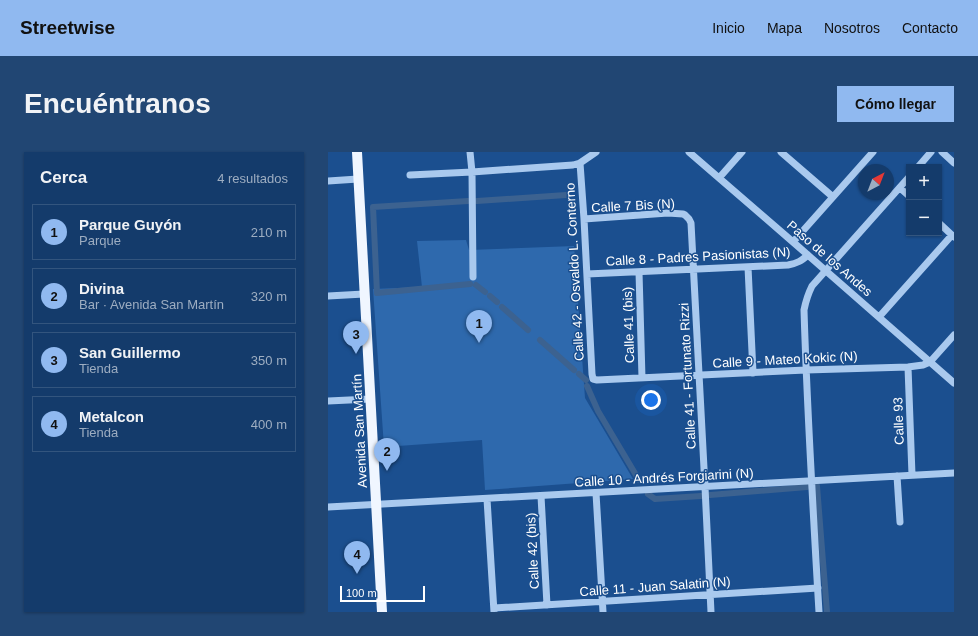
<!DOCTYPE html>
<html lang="es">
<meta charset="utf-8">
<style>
body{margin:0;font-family:Arial,sans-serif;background:#214673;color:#f1f3f6}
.controls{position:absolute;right:12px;top:12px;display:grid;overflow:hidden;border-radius:0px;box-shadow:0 1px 3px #0004}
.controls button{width:36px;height:36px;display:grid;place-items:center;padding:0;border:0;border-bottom:1px solid #33557e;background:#143b6b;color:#f1f3f6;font:20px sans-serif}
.compass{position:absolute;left:530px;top:12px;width:36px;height:36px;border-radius:50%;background:#143b6b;box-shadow:0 1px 3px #0004;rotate:42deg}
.scale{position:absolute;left:12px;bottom:10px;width:85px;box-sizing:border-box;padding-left:4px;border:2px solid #fff;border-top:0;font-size:11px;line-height:14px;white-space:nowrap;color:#fff;-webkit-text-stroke:3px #1b4f8f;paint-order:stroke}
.you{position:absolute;left:323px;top:248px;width:14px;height:14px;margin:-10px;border:3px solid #fff;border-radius:50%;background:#1a73e8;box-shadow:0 0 0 6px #1a73e833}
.badge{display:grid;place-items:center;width:26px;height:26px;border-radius:50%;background:#90b9f0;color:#111;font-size:13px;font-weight:700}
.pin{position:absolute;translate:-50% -33px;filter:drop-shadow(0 1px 2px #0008)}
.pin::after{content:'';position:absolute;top:21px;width:14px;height:12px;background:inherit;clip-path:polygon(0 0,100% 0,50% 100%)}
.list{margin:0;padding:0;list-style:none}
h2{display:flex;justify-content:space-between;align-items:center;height:52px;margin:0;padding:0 16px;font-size:17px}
h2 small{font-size:13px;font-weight:400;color:#9dadc1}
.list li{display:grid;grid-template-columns:26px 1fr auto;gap:12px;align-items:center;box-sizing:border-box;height:56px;margin:0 8px 8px;padding:0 8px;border:1px solid #33557e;border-radius:0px}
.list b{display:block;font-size:15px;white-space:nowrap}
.list p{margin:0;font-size:13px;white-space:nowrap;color:#9dadc1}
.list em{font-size:13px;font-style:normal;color:#9dadc1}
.map{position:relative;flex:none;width:626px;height:460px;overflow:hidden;border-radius:0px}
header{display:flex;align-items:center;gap:24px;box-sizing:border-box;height:56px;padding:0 20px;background:#90b9f0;color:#111}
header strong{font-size:19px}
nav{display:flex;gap:22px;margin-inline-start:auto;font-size:14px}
.intro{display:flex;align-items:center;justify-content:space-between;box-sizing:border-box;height:96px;padding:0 24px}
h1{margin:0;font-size:28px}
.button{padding:10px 18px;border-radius:0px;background:#90b9f0;color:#111;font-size:14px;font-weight:700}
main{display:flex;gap:24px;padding:0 24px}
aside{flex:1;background:#143b6b;border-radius:0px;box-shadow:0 1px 3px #0004}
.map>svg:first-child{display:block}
</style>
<header>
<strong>Streetwise</strong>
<nav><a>Inicio</a><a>Mapa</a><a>Nosotros</a><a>Contacto</a></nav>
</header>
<div class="intro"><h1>Encuéntranos</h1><a class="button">Cómo llegar</a></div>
<main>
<aside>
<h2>Cerca<small>4 resultados</small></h2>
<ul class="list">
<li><span class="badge">1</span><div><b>Parque Guyón</b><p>Parque</p></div><em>210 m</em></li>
<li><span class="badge">2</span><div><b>Divina</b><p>Bar · Avenida San Martín</p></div><em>320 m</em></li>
<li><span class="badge">3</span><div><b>San Guillermo</b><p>Tienda</p></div><em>350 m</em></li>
<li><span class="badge">4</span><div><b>Metalcon</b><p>Tienda</p></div><em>400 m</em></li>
</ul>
</aside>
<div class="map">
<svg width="626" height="460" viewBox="0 0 626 460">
<rect width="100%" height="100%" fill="#1b4f8f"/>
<!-- green -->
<path fill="#2e69ad" d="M138 88 141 98 246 94 257 246 305 327 157 338 154 288 56 295 45 137 94 135 89 89Z"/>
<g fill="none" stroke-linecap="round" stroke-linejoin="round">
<!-- canal -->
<path stroke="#3c6290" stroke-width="6" d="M140 49 45 55 49 141 142 132
M149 49 238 43
M148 133 157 140
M162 144 169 150
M174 155 200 178
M212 188 246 218
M251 222 258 228
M259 234 270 259 311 328
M488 334H489L499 460
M320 342 327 347 373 344
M382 343 479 335"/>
<!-- minor -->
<path stroke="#a9c9ee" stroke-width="7" d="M142 0 144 20 145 125
M361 0 465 90 626 231
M453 0 505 45
M614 0 626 11
M252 11 256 67 264 222 265 227 269 228 478 218 580 215 595 213 602 210 626 183
M590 15 603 0
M82 23 144 20 245 13 252 11 268 0
M391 26 414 0
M0 29 30 27
M572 36 581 44
M256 67 340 61 355 62 357 63 361 67 363 71 377 335 383 460
M611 71 626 85
M465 90 545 0
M420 115 425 221
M311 120 314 226
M259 122 460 113C470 111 473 109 480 103
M0 144 36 142
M551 165 624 83
M580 215 584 323
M0 249 42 247
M569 324 572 370
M268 341 275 460
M213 344 219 453
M159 347 166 460
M0 355 626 321
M166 456 490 436
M491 460C485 359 479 258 476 158 478 148 480 142 484 134L581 25"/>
<!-- major -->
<path stroke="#f0f6ff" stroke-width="10" d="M29 0 54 460"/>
</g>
<g text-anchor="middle" stroke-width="3" stroke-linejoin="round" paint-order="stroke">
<!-- street labels -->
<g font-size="13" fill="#fff" stroke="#1b4f8f">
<text transform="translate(305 53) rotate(-3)" y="5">Calle 7 Bis (N)</text>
<text transform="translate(370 104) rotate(-3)" y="5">Calle 8 - Padres Pasionistas (N)</text>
<text transform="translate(502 106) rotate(41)" y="5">Paso de los Andes</text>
<text transform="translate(246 120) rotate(-93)" y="5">Calle 42 - Osvaldo L. Conterno</text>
<text transform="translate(300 173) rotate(-92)" y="5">Calle 41 (bis)</text>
<text transform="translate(457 207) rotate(-3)" y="5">Calle 9 - Mateo Kokic (N)</text>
<text transform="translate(359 224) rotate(-93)" y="5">Calle 41 - Fortunato Rizzi</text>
<text transform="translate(570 269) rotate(-92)" y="5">Calle 93</text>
<text transform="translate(31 279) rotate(-93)" y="5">Avenida San Martín</text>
<text transform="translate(336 325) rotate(-3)" y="5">Calle 10 - Andrés Forgiarini (N)</text>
<text transform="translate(204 399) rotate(-93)" y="5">Calle 42 (bis)</text>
<text transform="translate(327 434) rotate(-4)" y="5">Calle 11 - Juan Salatin (N)</text>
</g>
</g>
</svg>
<div class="controls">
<button>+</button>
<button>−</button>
</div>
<svg class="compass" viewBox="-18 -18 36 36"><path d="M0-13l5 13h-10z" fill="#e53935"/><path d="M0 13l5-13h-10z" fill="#9dadc1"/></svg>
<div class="scale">100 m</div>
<div class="you"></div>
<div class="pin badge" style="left:151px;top:191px">1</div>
<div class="pin badge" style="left:59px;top:319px">2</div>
<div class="pin badge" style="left:28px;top:202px">3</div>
<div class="pin badge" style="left:29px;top:422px">4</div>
</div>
</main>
